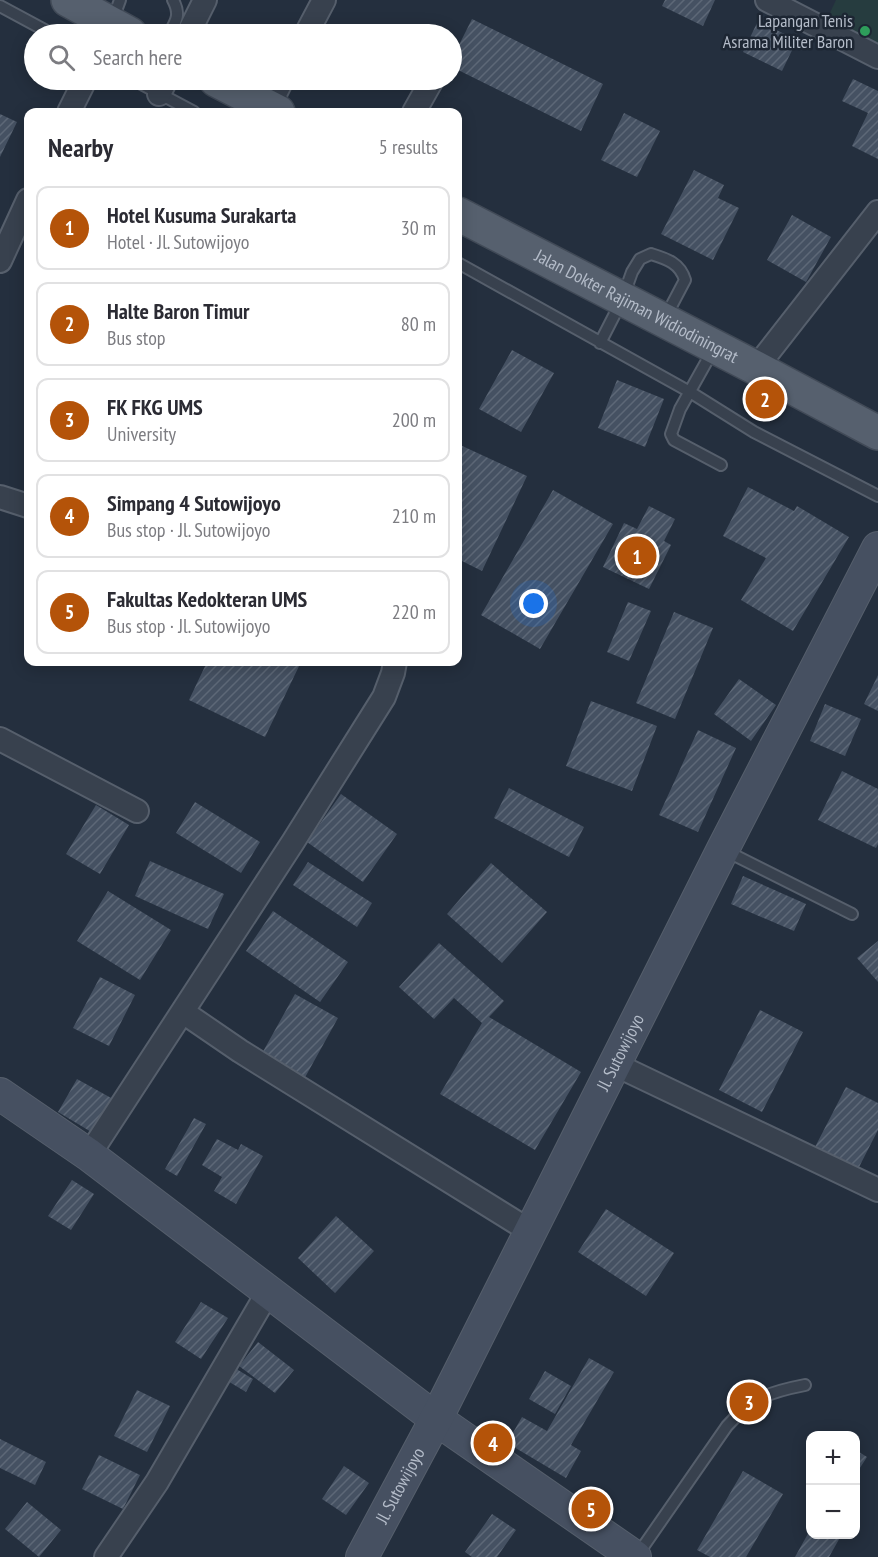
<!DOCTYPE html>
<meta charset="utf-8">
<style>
body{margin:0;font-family:"PT Sans Narrow",sans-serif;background:#f2f2f3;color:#2b2b33}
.controls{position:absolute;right:18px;bottom:18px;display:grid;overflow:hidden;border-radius:12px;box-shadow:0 3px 15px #0003}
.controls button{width:54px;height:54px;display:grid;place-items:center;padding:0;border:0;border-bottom:2px solid #e1e1e2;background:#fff;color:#2b2b33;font:30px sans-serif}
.you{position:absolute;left:534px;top:604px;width:21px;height:21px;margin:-15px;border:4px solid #fff;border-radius:50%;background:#1a73e8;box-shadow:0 0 0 9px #1a73e833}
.badge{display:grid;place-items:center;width:39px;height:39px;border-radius:50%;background:#b45309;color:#fff;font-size:20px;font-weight:700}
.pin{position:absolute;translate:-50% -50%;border:3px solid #fff;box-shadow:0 2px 6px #0006}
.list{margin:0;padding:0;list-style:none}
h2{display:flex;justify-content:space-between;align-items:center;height:78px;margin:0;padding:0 24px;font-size:26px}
h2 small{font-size:20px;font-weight:400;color:#7c7c81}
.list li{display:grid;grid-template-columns:39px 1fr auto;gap:18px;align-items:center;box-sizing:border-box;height:84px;margin:0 12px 12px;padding:0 12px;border:2px solid #e1e1e2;border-radius:12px}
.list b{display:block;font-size:22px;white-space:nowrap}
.list p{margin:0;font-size:20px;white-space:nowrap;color:#7c7c81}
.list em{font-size:20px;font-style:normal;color:#7c7c81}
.icon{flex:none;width:33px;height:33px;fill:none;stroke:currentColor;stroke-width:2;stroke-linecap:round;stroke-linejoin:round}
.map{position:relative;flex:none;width:878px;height:1557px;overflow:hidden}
.search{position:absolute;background:#fff;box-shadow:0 3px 15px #0003;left:24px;top:24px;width:438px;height:66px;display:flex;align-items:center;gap:15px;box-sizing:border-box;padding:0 21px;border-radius:33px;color:#7c7c81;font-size:22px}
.panel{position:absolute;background:#fff;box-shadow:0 3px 15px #0003;left:24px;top:108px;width:438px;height:558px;border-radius:12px}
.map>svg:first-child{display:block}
</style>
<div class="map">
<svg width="878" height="1557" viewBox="0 0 878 1557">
<defs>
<pattern id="building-hatch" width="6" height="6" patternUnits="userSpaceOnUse" patternTransform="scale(1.5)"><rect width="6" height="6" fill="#455162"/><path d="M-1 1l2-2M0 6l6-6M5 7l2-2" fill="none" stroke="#5d6877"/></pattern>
</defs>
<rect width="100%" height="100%" fill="#242f3e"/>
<!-- green -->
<path fill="#263c3f" d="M836 0H878V44L828 17Z"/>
<!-- building -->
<path fill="url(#building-hatch)" d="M665 0H715L703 26 662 6Z
M472 19 603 84 581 131 452 67V59Z
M758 21 797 40 782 71 743 52Z
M853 79 878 91V159L852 146 868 113 842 101Z
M624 113 660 131 637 177 601 160Z
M0 114 17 122 0 157Z
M694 170 724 185 718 198 739 208 713 260 661 234Z
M792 215 831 237 806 282 767 260Z
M512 350 554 373 521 432 479 409Z
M617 380 664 399 645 447 598 428Z
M458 444 527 476 482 571 458 559Z
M748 487 794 511 797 506 849 537 793 631 741 600 766 558 723 536Z
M553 490 613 524 540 649 481 615Z
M649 506 675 519 664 541 671 545 649 589 603 567 624 523 637 529Z
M628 602 651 611 629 661 607 652Z
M674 612 713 628 675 719 636 703Z
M207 662H301L265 737 189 700Z
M878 675V711L864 704Z
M739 679 776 705 751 741 714 714Z
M591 701 657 726 632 791 566 766Z
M825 704 861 719 845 756 810 741Z
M698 730 736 748 698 832 659 815Z
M842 771 878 789V844L876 848 818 820Z
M509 788 584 827 569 857 494 818Z
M341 794 397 834 363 882 307 842Z
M195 802 260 842 241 873 176 833Z
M96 805 129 825 100 874 66 854Z
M150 861 224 894 208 929 135 896Z
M308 862 372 903 357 927 293 885Z
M491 863 547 912 502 963 447 914Z
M743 876 806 904 794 931 731 904Z
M108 891 171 930 140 980 77 941Z
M273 911 348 962 320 1002 246 951Z
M878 941V982L857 958Z
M439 943 504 1001 489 1017 581 1072 535 1150 440 1094 482 1023 454 998 434 1019 399 987Z
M100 977 135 995 109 1046 73 1028Z
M295 994 338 1018 303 1081 260 1057Z
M760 1010 803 1032 762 1112 719 1090Z
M77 1079 113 1099 93 1133 58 1112Z
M846 1087 878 1103V1130L857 1171 814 1149Z
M194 1118 206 1124 177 1176 165 1169Z
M217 1139 238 1150 241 1144 263 1156 236 1204 214 1191 222 1177 202 1165Z
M72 1180 94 1194 71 1230 48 1216Z
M606 1209 674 1253 646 1296 578 1252Z
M336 1216 374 1251 335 1293 298 1258Z
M201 1302 228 1318 201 1359 175 1342Z
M258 1342 294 1370 275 1393 239 1366Z
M589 1358 614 1372 571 1445 581 1451 566 1478 507 1443 522 1417 547 1431Z
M233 1367 253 1379 246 1392 226 1380Z
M545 1371 571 1386 555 1414 529 1399Z
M137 1390 170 1406 147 1452 114 1436Z
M0 1439 46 1462 35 1485 0 1468Z
M856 1450 867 1457 856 1474Z
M99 1455 140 1475 123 1509 82 1489Z
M344 1466 369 1483 346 1515 322 1499Z
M743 1471 783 1494 746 1557H710L697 1550Z
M27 1502 61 1530 39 1557 5 1529Z
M492 1514 516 1530 497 1557H472L465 1552Z
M810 1530V1534H842L829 1557H795Z"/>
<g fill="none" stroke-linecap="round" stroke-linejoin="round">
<!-- service casing -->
<g stroke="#565f6c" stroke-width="14">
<path id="service" d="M0 6 52 34
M113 19 120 0
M169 34C176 21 181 15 173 0
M134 80 194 112
M458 263 690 392 754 432 878 496
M600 343 622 300 632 272 640 259 651 254C667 259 680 263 685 280L665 318
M713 350 680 409 671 434 674 440 721 465
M726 851 852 914
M636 1557 727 1426C752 1398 769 1392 805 1385"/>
</g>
<!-- minor casing -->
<g stroke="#565f6c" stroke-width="26">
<path id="minor" d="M767 0 878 57
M188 34 205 0
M306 34 324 0
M159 94 166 80
M69 112 85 80
M266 112 282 80
M414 112 432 80
M0 261 28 200
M756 368 878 212
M0 497 28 506
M0 739 137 811
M183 1012 240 1051 530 1231
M614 1064 878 1190
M89 1155 293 842 384 697 393 673 395 662
M106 1557 157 1482 268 1292"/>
</g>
<!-- secondary casing -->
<g stroke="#565f6c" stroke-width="34">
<g id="secondary">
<path d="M0 1094 89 1155 436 1419 635 1557"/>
<path id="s1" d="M362 1557 436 1419 723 849 878 548"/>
</g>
</g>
<!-- primary casing -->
<g stroke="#414a57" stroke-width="36">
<g id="primary">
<path d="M68 0 130 34"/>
<path d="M216 80 278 112"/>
<path id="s2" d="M458 214 756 368 878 433"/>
</g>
</g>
<!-- service -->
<use href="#service" stroke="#38414e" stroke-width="10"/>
<!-- minor -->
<use href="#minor" stroke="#38414e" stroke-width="22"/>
<!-- secondary -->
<use href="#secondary" stroke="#465061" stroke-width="32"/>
<!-- primary -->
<use href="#primary" stroke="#56606e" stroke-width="33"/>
</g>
<!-- markers -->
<circle fill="#2e9e5b" stroke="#1d2633" stroke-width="2" cx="865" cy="31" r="6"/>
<g text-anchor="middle" stroke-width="5" stroke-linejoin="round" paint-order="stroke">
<!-- poi labels -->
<g font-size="18" fill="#b4bcc9" stroke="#1d2633" text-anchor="end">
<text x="853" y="27">Lapangan Tenis<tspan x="853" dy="21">Asrama Militer Baron</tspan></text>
</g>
<!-- street labels -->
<g font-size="18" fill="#b4bcc9" stroke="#1d2633">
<text dy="6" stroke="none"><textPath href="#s2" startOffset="201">Jalan Dokter Rajiman Widiodiningrat</textPath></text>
<text dy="6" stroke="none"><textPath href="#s1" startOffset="567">Jl. Sutowijoyo</textPath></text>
<text dy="6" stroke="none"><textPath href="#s1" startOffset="81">Jl. Sutowijoyo</textPath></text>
</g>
</g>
</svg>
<div class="controls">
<button>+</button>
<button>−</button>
</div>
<div class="you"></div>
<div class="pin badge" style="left:637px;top:556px">1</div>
<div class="pin badge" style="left:765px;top:399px">2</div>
<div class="pin badge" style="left:749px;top:1402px">3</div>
<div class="pin badge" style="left:493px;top:1443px">4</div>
<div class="pin badge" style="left:591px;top:1509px">5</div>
<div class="search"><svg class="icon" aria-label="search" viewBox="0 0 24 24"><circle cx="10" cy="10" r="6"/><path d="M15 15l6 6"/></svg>Search here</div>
<section class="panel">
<h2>Nearby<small>5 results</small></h2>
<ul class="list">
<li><span class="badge">1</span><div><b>Hotel Kusuma Surakarta</b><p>Hotel · Jl. Sutowijoyo</p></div><em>30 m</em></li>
<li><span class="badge">2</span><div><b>Halte Baron Timur</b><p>Bus stop</p></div><em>80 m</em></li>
<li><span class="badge">3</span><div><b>FK FKG UMS</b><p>University</p></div><em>200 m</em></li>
<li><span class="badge">4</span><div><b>Simpang 4 Sutowijoyo</b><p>Bus stop · Jl. Sutowijoyo</p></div><em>210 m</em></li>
<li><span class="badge">5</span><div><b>Fakultas Kedokteran UMS</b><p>Bus stop · Jl. Sutowijoyo</p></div><em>220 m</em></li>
</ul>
</section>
</div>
